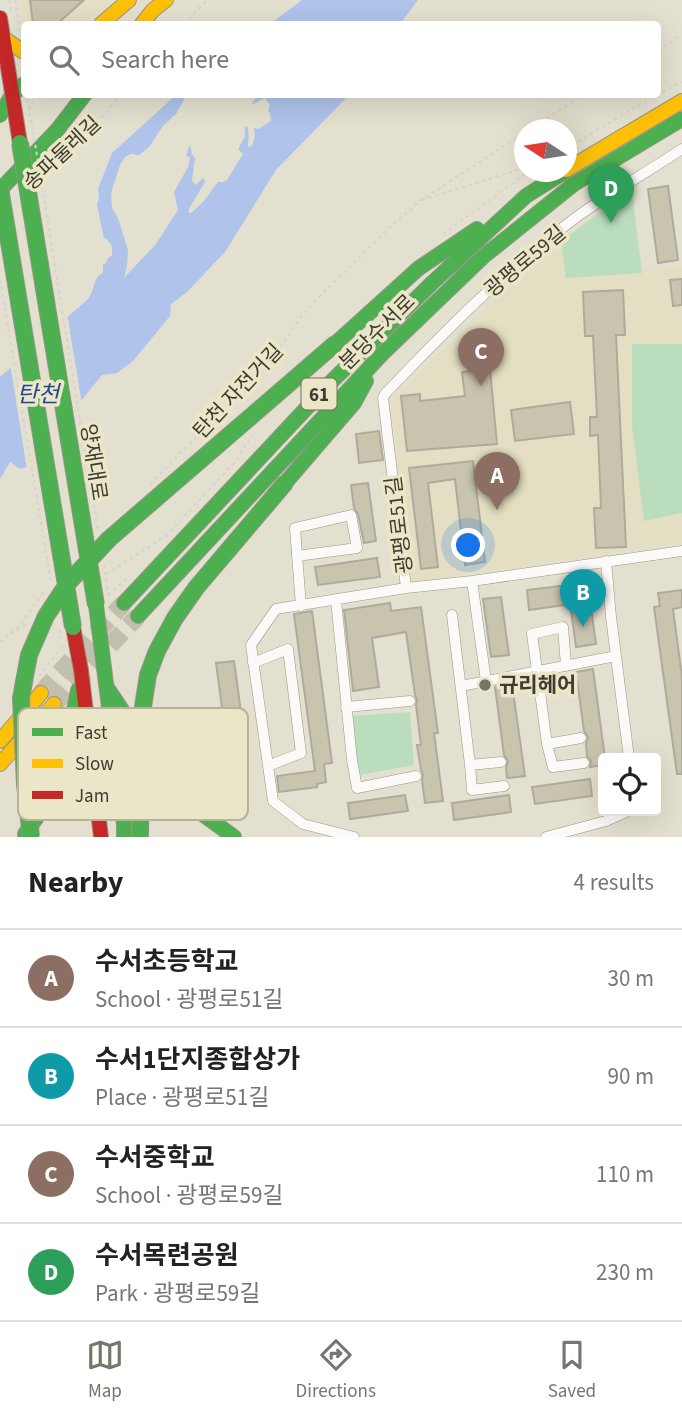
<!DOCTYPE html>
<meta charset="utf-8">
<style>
body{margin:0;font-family:"Source Sans 3","Noto Sans KR",sans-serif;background:#f6f6f6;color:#222}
.controls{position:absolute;right:21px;bottom:21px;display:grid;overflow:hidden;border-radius:7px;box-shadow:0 7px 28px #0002}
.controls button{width:63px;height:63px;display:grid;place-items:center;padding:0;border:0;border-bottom:2px solid #e0e0e0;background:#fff;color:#222;font:35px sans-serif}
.compass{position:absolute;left:514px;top:119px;width:63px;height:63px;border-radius:50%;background:#fff;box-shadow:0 7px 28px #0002;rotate:282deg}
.you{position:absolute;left:469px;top:546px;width:24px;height:24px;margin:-18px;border:5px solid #fff;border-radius:50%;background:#1a73e8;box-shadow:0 0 0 10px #1a73e833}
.badge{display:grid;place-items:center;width:46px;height:46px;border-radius:50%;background:#787568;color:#fff;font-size:23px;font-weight:700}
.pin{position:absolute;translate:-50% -58px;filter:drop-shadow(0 2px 4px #0008)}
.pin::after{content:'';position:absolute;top:37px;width:24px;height:21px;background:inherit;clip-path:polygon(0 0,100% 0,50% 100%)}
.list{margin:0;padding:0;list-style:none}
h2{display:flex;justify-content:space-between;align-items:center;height:91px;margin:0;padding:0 28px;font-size:30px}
h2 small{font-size:23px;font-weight:400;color:#767676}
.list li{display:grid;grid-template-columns:46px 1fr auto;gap:21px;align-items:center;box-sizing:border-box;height:98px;padding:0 28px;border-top:2px solid #e0e0e0}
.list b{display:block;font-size:26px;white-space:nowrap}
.list p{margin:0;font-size:23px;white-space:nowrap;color:#767676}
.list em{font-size:23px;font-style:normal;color:#767676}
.icon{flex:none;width:38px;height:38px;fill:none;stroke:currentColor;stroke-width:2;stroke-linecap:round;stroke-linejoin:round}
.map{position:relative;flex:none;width:682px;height:837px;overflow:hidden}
.search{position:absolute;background:#fff;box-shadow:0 7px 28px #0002;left:21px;right:21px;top:21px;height:77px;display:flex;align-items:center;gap:18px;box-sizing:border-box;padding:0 24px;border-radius:7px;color:#767676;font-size:26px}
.sheet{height:483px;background:#fff}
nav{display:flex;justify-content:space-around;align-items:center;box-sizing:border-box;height:98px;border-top:2px solid #e0e0e0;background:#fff;font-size:19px;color:#767676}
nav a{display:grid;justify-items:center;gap:4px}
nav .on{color:#787568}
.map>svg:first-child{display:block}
</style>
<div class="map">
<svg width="682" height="837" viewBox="0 0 682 837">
<rect width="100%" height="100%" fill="#e3e0cf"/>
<!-- built -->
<path fill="#e4dfc2" d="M20 0H111L83 24H24V31Z
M561 241 566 278 682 267V543L412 582 391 398Z"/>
<!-- green -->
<path fill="#baddbe" d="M632 192 642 273 566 278 561 241 611 204Z
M632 344H682V513L644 521 632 426Z
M410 712 414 765 359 775 351 716Z"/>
<!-- water -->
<path fill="#afc3eb" d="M302 0H418L400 24H270Z
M176 95H189L186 96 176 114 163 126 149 147 139 155 131 154 125 157 120 165 111 193 112 208 118 218 128 250 127 266 124 278 156 244 178 210 174 192 188 167 190 157 186 156 190 144 192 154 195 158 192 181 196 185 203 178 205 182 189 209V213H191L203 202 218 182H223L227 180 243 154 238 149 245 136V127L247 126C250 134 248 140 248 147L252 146C255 139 255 135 254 128L258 129 271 121 270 113 268 111 270 105 265 98 251 105 256 97 254 95H349L276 170 225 252 186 293 171 304 170 316 133 361 117 373 102 375 27 467 20 469 10 462 0 479V377L88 299C96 289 92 278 103 273V264H105L109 257 112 256V246L106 238 104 239 97 205 99 197 98 189 112 153Z"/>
<!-- pier -->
<path fill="#e3e0cf" d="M67 313 82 404 27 470 10 363Z"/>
<!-- building -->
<path fill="#c8c4ad" stroke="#aeab9e" stroke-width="2" d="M30 0H84L57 24H33Z
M668 186 678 260 658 263 648 189Z
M682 279V305L673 306 670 280Z
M623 290 625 335H616L626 547 596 548 594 508H601L598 435 590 436V417H597L593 336H585L583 292Z
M487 337 497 444 407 451 401 396 420 394V401L465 396 462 372 470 371 467 339Z
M570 402 574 434 515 441 511 410Z
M379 431 383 460 359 463 356 434Z
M473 461 485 562 465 565 455 479 428 483 438 567 421 569 409 468Z
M368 483 376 541 364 543 358 514 354 508 351 485Z
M377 558 380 577 318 585 315 567Z
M576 584 589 593 596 644 576 647 571 610 564 605 529 610 527 590Z
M682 590V607L673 609 682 677V774H677L654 607 660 606 658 593Z
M501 597 509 655 491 657 483 599Z
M390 603 391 611 421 607 438 733H434L443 801 425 803 422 780 423 775 421 770 417 745H421L416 705 417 700 415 695 406 632 372 638 379 687 353 691 344 610Z
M312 611 332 763 324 764 326 782 317 784V787L279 792 277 776 315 771 294 614Z
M234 661 247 756 229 759 216 663Z
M593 669 605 758H603V765L590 767 591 761 587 756 586 744 588 737 584 731 576 672Z
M512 684 525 776 507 778 506 767 508 761 504 755 495 687Z
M590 779 592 796 535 804 532 787Z
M405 795 408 811 350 819 348 803Z
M509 795 511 812 454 820 452 803Z"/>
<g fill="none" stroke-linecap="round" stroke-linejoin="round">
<!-- highway-tunnel -->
<path stroke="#c2bfaf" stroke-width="18" stroke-dasharray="18 9" stroke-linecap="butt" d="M41 693 124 603
M54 704 138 616"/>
<!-- street casing -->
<g stroke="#979588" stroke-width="11">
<path id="street" d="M682 149C648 172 611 192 578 216 507 268 445 331 385 394L383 398 406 588 472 581 682 551
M297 556 357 548 351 515 295 528 301 606
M606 561 611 617 629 758
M472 581 486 681
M336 600 352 760 357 788 416 776
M452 615 470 765 501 762
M253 663 288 649 301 753 268 766
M566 666 563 627 532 634 547 744 581 738
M461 686 616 656
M346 707 410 701
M547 744 553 767 584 763
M470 765 472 790 504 786
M354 837 303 824 273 801 251 645 276 609 406 588
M546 837 606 821 628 811"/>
</g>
<!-- fast casing -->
<g stroke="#979588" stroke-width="16">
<path id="fast" d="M0 115 12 95 24 84
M0 190 58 129 85 94
M336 343 419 268 477 229
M286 482 354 403 366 381
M124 603 330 383 432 283 526 196 564 172
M96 605 124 825V837
M138 616 382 354 484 256 574 184 682 119
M108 689 155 760 186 802 234 837
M25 834 52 796 66 751 78 690"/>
</g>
<!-- slow casing -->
<g stroke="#979588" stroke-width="16">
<path id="slow" d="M101 24 129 0
M142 24 153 10 166 0
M3 38 24 52
M566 170 682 101
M0 741 41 693
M0 764 54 704"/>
</g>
<!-- jam casing -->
<g stroke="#979588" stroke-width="16">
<path id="jam" d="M0 18 20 143
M73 627 81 670 101 837"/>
</g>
<!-- path -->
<path stroke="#d5d5d0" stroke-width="2" stroke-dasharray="3.5 3.5" stroke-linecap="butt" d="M10 0 11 11
M15 0 21 34
M184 24 201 6 208 0
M658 50 682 35
M27 99 33 131
M30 111 33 100
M529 130 584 94
M566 149 643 102 682 82
M39 174 106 113 122 94
M422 200 524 168
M443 234 528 172
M150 484 266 366C282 347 294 325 310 306L386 231 420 201 524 133
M106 574 166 536 236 461 252 435
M108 595 129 577
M11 634 27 624
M0 642 19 626 45 591
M39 676 64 645"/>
<!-- street -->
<use href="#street" stroke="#fbfaf8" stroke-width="10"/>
<!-- fast -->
<use href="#fast" stroke="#4caf50" stroke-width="14"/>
<!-- slow -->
<use href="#slow" stroke="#ffc107" stroke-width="14"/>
<!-- jam -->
<use href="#jam" stroke="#c62828" stroke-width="14"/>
<!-- fast-bridge casing -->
<g stroke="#979588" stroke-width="18" stroke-linecap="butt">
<path id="fast-bridge" d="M20 143 96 605
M0 188 73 627
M31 837 25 784 21 698 29 655 46 616 68 583 109 539 336 343
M140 837 142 713 148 675 157 651 175 618 196 588 286 482"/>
</g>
<!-- path-bridge -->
<path stroke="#d5d5d0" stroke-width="2" stroke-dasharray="3.5 3.5" stroke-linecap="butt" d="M33 131 98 531
M0 280 51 582
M104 565 108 595
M59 629 61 639"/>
<!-- fast-bridge -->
<use href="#fast-bridge" stroke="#4caf50" stroke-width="16"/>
</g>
<!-- markers -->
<circle fill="#787568" stroke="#ebe6c7" stroke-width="2.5" cx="485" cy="685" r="7"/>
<g text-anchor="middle" stroke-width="7" stroke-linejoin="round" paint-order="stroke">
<!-- shield labels -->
<rect fill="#ebe6c7" stroke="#726f5d" stroke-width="2" x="301.5" y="378.5" width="35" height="31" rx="5"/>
<g font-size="19" font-weight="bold" fill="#3e3c30">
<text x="319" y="401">61</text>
</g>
<!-- street labels -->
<g font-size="21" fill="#3e3c30" stroke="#ebe6c7">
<text transform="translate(62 153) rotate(-43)" y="7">송파둘레길</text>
<text transform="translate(525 261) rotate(-40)" y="7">광평로59길</text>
<text transform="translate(377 332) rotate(-45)" y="7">분당수서로</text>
<text transform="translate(238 391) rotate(-47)" y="7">탄천 자전거길</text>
<text transform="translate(94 462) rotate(81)" y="7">양재대로</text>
<text transform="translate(399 525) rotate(-97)" y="7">광평로51길</text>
</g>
<!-- poi labels -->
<g font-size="21" font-weight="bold" fill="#3e3c30" stroke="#ebe6c7" text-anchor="start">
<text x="499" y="692">규리헤어</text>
</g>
<!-- water labels -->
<g font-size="23" font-style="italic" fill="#274690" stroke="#ebe6c7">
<text x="38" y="402">탄천</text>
</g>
</g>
<!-- legend -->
<rect x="18" y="708" width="230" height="112" rx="10" fill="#ebe6c7" stroke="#b7b39a" stroke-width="2"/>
<rect x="32" y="728" width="31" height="8" fill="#4caf50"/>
<rect x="32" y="759" width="31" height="9" fill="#ffc107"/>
<rect x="32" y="791" width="31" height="8" fill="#c62828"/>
<g font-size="19" fill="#3e3c30">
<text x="75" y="739">Fast</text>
<text x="75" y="770">Slow</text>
<text x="75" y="802">Jam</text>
</g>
</svg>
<div class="controls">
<button><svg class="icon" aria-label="locate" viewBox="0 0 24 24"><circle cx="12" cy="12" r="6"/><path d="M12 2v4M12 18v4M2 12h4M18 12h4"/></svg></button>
</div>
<svg class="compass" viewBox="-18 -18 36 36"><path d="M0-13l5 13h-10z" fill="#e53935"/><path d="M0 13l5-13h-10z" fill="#767676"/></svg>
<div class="you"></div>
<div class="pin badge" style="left:497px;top:510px;background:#8d6e63">A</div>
<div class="pin badge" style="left:583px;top:627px;background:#0f9aa8">B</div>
<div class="pin badge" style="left:481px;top:386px;background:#8d6e63">C</div>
<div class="pin badge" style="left:611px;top:223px;background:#2e9e5b">D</div>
<div class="search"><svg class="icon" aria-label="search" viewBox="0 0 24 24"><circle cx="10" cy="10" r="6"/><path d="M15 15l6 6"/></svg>Search here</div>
</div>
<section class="sheet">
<h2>Nearby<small>4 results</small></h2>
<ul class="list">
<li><span class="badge" style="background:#8d6e63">A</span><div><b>수서초등학교</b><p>School · 광평로51길</p></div><em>30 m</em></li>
<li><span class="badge" style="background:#0f9aa8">B</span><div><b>수서1단지종합상가</b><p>Place · 광평로51길</p></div><em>90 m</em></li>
<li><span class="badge" style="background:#8d6e63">C</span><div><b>수서중학교</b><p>School · 광평로59길</p></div><em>110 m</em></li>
<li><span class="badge" style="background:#2e9e5b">D</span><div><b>수서목련공원</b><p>Park · 광평로59길</p></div><em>230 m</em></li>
</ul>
</section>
<nav>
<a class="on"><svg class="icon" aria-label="map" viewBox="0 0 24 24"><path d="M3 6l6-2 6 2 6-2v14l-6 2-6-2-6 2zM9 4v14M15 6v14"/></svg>Map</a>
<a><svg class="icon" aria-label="directions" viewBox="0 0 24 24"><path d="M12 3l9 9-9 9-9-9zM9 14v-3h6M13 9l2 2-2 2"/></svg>Directions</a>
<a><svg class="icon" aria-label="saved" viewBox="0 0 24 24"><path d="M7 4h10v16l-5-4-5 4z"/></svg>Saved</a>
</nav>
